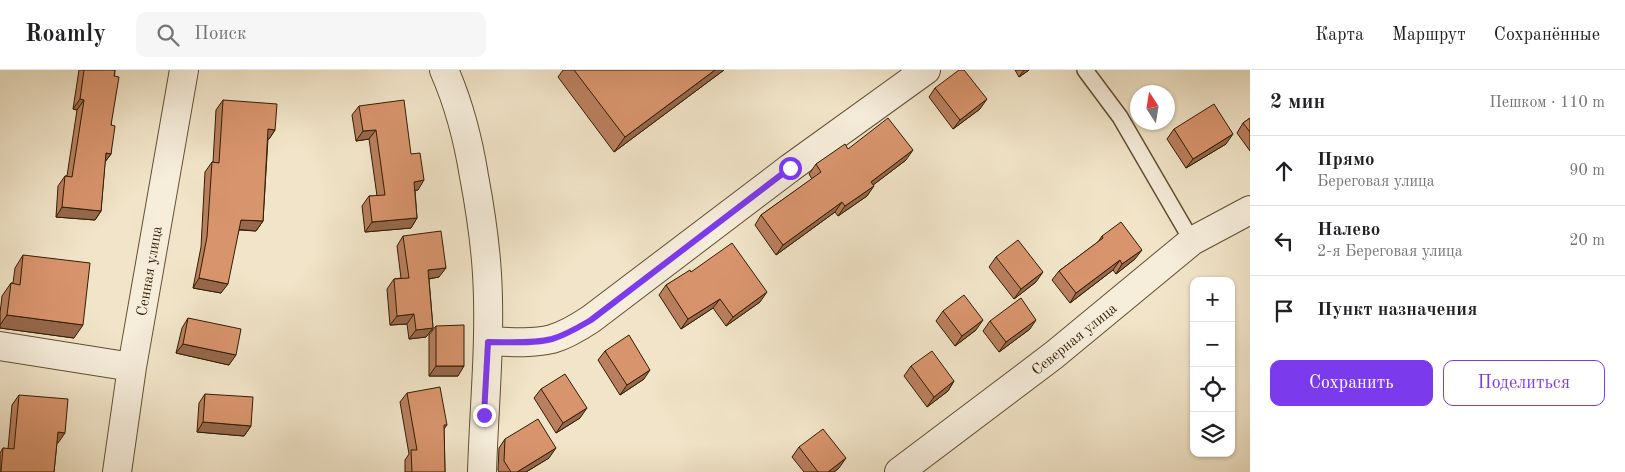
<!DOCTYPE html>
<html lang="ru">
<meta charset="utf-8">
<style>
body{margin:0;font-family:"Old Standard TT",serif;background:#f6f6f6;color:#202124}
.controls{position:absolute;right:15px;bottom:15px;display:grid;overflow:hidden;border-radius:10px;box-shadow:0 1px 4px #0004}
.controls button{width:45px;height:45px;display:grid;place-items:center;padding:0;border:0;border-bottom:1px solid #e0e0e0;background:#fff;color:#202124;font:25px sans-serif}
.compass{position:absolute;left:1130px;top:15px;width:45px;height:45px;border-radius:50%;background:#fff;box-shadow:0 1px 4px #0004;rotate:348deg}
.stop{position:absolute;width:15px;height:15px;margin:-11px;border:4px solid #7c3aed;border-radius:50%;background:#fff}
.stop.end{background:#7c3aed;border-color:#fff;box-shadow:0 1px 5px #0008}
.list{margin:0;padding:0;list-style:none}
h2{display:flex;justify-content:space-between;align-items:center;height:65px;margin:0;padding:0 20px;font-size:21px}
h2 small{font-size:16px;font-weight:400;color:#757577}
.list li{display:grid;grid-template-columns:32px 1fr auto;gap:15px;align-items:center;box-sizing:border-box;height:70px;padding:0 20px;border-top:1px solid #e0e0e0}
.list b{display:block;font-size:19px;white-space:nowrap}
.list p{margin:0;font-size:16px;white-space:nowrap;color:#757577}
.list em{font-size:16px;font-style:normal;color:#757577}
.actions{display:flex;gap:10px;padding:15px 20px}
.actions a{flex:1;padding:11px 0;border:1px solid #7c3aed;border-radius:10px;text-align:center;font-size:18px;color:#7c3aed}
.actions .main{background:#7c3aed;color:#fff}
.icon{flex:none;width:28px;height:28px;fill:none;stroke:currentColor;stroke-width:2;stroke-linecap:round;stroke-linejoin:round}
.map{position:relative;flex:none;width:1250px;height:402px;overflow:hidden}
header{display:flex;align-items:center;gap:30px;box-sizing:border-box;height:70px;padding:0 25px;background:#fff;border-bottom:1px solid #e0e0e0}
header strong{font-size:24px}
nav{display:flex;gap:28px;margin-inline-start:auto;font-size:18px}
.search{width:350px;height:45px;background:#f6f6f6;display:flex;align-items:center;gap:12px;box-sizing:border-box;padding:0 18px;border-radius:10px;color:#757577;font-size:19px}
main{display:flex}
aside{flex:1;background:#fff}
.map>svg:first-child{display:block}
</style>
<header>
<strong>Roamly</strong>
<div class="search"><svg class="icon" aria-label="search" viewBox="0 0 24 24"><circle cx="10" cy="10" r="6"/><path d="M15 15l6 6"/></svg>Поиск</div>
<nav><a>Карта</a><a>Маршрут</a><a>Сохранённые</a></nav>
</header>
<main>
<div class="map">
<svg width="1250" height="402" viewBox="0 0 1250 402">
<rect width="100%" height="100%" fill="#f1e4c8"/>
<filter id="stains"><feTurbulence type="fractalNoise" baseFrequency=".004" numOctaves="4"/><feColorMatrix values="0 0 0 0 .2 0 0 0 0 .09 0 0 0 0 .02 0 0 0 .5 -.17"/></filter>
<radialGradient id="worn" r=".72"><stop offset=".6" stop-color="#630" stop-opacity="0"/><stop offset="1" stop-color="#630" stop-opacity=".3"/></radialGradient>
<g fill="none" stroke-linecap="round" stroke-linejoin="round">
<!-- lane casing -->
<g stroke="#614f32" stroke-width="18">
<path id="lane" d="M1085 0 1120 47 1192 171"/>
</g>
<!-- street casing -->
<g stroke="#614f32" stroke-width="30">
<path id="street" d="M444 0C459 34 468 69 474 106 480 138 485 171 487 204 491 270 484 336 482 402
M488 271C509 272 531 274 552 269 566 265 579 257 591 249L790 98 926 0
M0 276 132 297
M117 402 132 297 184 0
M899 402 1054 285 1192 171 1250 140"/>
</g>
<!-- lane -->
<use href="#lane" stroke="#f6eddb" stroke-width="15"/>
<!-- street -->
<use href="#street" stroke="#f6eddb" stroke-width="28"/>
</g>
<!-- wall -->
<path fill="#ba7f5e" stroke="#311d00" d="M79 0H115L111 55V84L105 92 101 141 95 150 56 147 58 116 65 106H67L77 40 73 39Z
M563 0H724L614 82 558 7Z
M1015 0H1029L1019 7Z
M935 18 980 39 953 59 929 27Z
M223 30 275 60 269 69H268L263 151 256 161 239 160 221 223 193 218 201 177 205 102 212 92H213L216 40Z
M359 36 411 84 418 120H415L417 148 411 158 365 162 362 136 369 126H377L369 69 356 71 352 45Z
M1250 48V81L1237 63 1243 53Z
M1174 59 1226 74 1186 98 1167 69Z
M848 79 906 90 873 115 867 126 838 146 835 142 776 185 755 155 761 145 812 109 809 104 816 94Z
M403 166 439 207 429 209 433 258 426 267 409 269 407 254 390 255 387 219 394 209 401 208 397 176Z
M1102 166 1135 189 1116 204 1113 200 1070 233 1052 210 1059 201 1098 172Z
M23 185 74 268 0 258V243L2 226 11 213H13L15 198Z
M996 187 1036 212 1014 229 989 197Z
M691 202 760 232 726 256 713 238 681 259 659 225 666 215Z
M943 241 976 260 955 276 936 251Z
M188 248 229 295 176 283 182 258Z
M990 251 1030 259 999 282 983 261Z
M436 256 458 306H429V265Z
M605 281 644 309 620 325 598 290Z
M911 296 954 311 948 321 927 337 904 306Z
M541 319 580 348 556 363 534 328Z
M407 323 447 355 444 359 445 402H405V390L409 384 400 332Z
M205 324 251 356 244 366 197 362 199 333Z
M19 325 58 373 57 372 54 402H0V383L3 378 8 379 12 335Z
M505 369 549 388 526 402H499L498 400 499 378Z
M799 377 839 398 834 402H804L792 387Z"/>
<!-- shaded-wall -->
<path fill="#97684c" stroke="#311d00" d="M715 0H724L614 82 625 67Z
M1024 0H1029L1019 7Z
M80 29 84 30 77 40 73 39Z
M987 29 980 39 953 59 960 50Z
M268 59 275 60 269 69H262Z
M376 60 369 69 356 71 363 61Z
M1233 64 1226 74 1186 98 1193 89Z
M913 80 906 90 864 122 871 112Z
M106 83 111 84 104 93Z
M424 110 418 120 407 121 414 112Z
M874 116 867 126 838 146 845 136Z
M842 132 835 142 776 185 783 175Z
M62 137 101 141 95 150 56 147Z
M417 148 411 158 365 162 372 152Z
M241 150 263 151 256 161 234 159Z
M1142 180 1135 189 1116 204 1122 194Z
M1120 190 1113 200 1070 233 1076 223Z
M446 198 439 207 421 210 428 200Z
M1043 202 1036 212 1014 229 1021 219Z
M199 208 228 214 221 223 193 218Z
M767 222 760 232 726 256 733 247Z
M720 229 713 238 681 259 688 249Z
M414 244 407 254 390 255 397 246Z
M7 245 83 255 74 268 0 258V255Z
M983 250 976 260 955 276 962 266Z
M1036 250 1030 259 999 282 1006 272Z
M433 258 426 267 409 269 416 260Z
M183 274 236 285 229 295 176 283Z
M436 296H464L458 306H429Z
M650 300 644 309 620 325 627 315Z
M954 311 948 321 927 337 934 327Z
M587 338 580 348 556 363 563 353Z
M203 352 251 356 244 366 197 362Z
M58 362 65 363 58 373 51 372Z
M556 378 549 388 526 402H517Z
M846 388 839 398 834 402H828Z"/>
<!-- building -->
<path fill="#d8946d" stroke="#311d00" d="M84 0H115L114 6 119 7 111 55 115 56 111 84 106 83 101 141 62 137 65 106 72 107 84 30 80 29Z
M574 0H715L625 67Z
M959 0H964L987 29 960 50 935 18Z
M223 30 277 34 275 60 268 59 263 151 241 150 228 214 199 208 207 167 212 92 219 93Z
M404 30 411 84 420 83 424 110 414 112 417 148 372 152 369 126 385 125 376 60 363 61 359 36Z
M1214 34 1233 64 1193 89 1174 59Z
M888 48 913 80 871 112 874 116 845 136 842 132 783 175 761 145 821 102 816 94 845 74 848 79Z
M1250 48V62L1243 53Z
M1121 152 1142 180 1122 194 1120 190 1076 223 1059 201 1103 168 1102 166Z
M441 161 446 198 428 200 433 258 416 260 414 244 397 246 394 209 409 208 403 166Z
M1018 170 1043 202 1021 219 996 187Z
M732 173 767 222 733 247 720 229 688 249 666 215 690 200 691 202Z
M23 185 90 193 83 255 7 245 11 213 20 215Z
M964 225 983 250 962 266 943 241Z
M1021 228 1036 250 1006 272 990 251Z
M188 248 241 259 236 285 183 274Z
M464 255V296H436V256Z
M629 265 650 300 627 315 605 281Z
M932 281 954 311 934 327 911 296Z
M565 304 587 338 563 353 541 319Z
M440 317 447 355H444L445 402H412L411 380H417L407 323Z
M205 324 253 327 251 356 203 352Z
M19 325 68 329 65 363 58 362 54 402H1L3 378 14 379Z
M538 349 556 378 517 402H511L504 391 505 369Z
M823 359 846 388 828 402H818L799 377Z"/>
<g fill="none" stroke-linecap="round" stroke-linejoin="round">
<!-- route -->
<path stroke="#7c3aed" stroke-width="6" d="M484 345 488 272C509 272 531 274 552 269 566 265 579 257 591 250L790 98"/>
</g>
<g text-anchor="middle" stroke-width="4" stroke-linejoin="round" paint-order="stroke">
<!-- street labels -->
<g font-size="15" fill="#311d00" stroke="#f6eddb">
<text transform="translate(149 201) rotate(-80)" y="5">Сенная улица</text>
<text transform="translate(1074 269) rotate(-39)" y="5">Северная улица</text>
</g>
</g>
<rect width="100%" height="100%" filter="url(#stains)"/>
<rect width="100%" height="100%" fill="url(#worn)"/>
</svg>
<div class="controls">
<button>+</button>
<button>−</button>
<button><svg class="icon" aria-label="locate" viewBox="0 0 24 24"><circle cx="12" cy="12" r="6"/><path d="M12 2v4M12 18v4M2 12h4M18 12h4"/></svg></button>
<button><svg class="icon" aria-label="layers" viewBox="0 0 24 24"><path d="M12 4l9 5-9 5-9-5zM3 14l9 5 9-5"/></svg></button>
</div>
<svg class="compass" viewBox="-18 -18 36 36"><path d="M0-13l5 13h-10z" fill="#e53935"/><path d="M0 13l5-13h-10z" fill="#757577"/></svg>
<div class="stop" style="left:790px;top:98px"></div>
<div class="stop end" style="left:484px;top:345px"></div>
</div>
<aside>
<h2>2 мин<small>Пешком · 110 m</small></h2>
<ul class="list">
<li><svg class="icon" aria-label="ahead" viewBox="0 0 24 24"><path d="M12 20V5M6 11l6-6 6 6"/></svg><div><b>Прямо</b><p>Береговая улица</p></div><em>90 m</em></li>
<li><svg class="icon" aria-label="left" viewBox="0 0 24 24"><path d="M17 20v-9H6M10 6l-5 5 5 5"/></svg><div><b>Налево</b><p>2-я Береговая улица</p></div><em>20 m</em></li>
<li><svg class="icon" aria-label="arrive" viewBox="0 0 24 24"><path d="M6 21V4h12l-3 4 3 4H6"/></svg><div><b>Пункт назначения</b></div></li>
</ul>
<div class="actions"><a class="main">Сохранить</a><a>Поделиться</a></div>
</aside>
</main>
